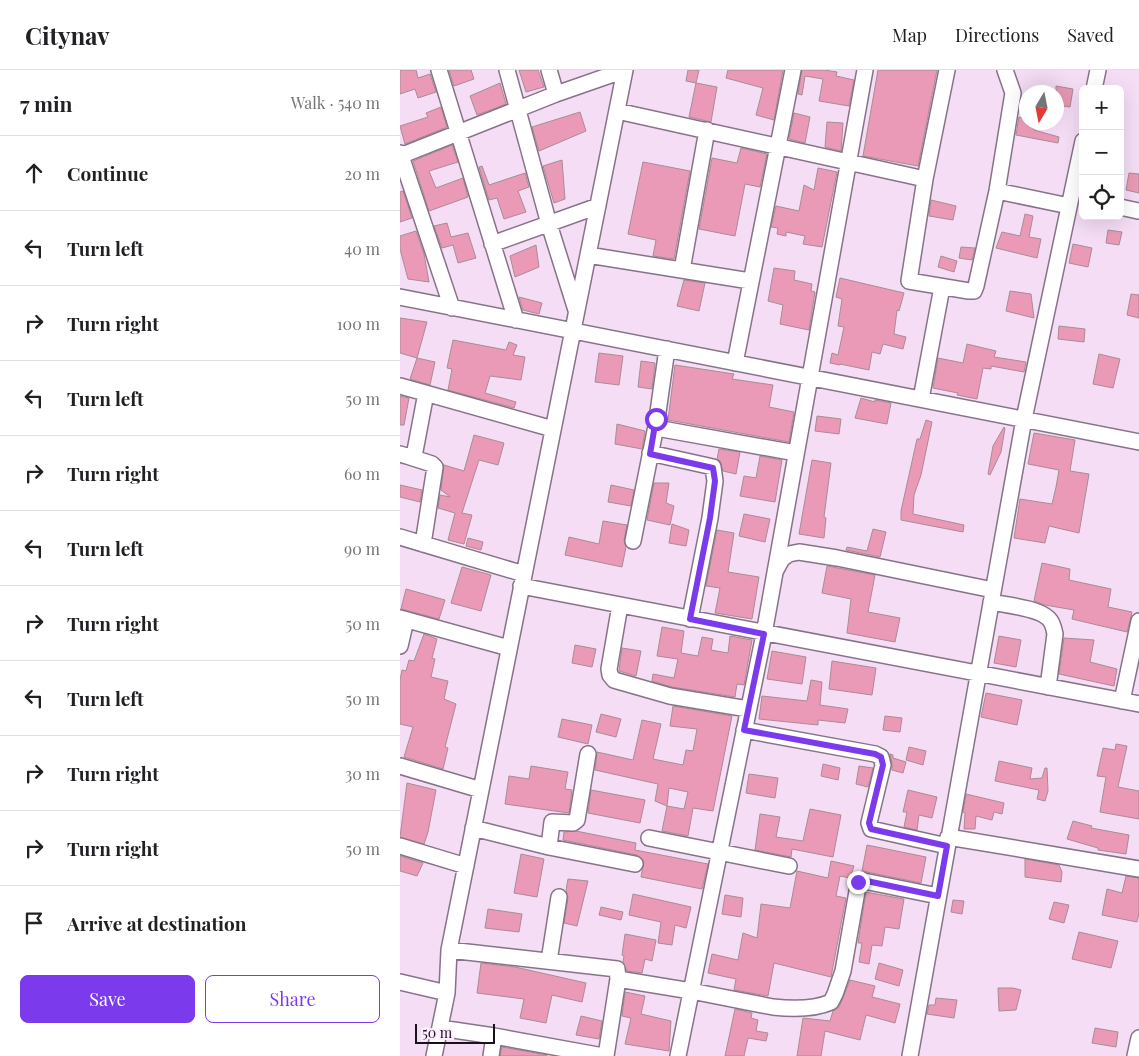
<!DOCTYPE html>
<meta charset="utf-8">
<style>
body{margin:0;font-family:"Playfair Display",serif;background:#f6f6f6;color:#202124}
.controls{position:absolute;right:15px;top:15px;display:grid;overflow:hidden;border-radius:8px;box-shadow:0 5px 20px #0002}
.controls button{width:45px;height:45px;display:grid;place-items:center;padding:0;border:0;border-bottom:1px solid #e0e0e0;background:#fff;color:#202124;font:25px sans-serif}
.compass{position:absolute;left:619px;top:15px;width:45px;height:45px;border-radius:50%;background:#fff;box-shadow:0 5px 20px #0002;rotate:190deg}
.scale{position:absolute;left:15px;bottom:12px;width:80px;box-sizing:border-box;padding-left:5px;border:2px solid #1a121a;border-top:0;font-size:14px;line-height:18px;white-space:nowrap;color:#1a121a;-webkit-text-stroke:4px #feecff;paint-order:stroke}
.stop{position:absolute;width:15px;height:15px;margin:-11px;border:4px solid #7c3aed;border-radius:50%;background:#fff}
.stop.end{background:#7c3aed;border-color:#fff;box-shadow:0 1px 5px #0008}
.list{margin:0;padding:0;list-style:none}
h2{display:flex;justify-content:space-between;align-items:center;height:65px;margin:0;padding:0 20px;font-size:21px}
h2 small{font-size:16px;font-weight:400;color:#757577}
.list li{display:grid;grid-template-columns:32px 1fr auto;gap:15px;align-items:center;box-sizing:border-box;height:75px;padding:0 20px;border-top:1px solid #e0e0e0}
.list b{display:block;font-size:19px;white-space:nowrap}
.list em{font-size:16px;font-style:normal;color:#757577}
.actions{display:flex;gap:10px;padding:15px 20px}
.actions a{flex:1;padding:11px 0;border:1px solid #7c3aed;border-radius:8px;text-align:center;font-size:18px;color:#7c3aed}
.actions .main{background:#7c3aed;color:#fff}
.icon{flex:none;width:28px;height:28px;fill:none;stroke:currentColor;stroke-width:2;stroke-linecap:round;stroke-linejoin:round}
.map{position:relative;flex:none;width:739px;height:986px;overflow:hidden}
header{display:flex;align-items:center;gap:30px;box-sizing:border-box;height:70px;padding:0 25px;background:#fff;border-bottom:1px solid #e0e0e0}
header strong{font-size:24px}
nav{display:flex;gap:28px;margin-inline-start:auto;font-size:18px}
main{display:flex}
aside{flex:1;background:#fff}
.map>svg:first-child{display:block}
</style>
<header>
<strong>Citynav</strong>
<nav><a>Map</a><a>Directions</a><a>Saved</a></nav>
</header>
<main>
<aside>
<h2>7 min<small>Walk · 540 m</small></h2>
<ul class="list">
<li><svg class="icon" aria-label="ahead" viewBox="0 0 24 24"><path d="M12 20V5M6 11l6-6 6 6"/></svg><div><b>Continue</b></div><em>20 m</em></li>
<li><svg class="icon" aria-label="left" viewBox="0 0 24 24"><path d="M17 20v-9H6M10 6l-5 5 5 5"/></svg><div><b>Turn left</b></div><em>40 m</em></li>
<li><svg class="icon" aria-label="right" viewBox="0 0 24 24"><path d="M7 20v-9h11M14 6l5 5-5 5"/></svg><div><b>Turn right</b></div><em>100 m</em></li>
<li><svg class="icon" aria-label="left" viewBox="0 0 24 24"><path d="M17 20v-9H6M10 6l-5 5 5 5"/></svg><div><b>Turn left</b></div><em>50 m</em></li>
<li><svg class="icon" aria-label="right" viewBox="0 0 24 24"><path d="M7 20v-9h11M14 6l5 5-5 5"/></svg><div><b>Turn right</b></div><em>60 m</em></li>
<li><svg class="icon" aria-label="left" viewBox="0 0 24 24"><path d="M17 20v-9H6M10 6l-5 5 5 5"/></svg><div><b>Turn left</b></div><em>90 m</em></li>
<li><svg class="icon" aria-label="right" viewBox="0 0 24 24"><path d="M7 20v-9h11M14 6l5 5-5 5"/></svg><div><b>Turn right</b></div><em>50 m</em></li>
<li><svg class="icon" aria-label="left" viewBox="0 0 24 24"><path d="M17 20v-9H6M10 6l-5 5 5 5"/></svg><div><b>Turn left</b></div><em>50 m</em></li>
<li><svg class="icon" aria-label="right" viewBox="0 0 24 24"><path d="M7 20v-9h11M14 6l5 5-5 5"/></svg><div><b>Turn right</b></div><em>30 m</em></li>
<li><svg class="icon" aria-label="right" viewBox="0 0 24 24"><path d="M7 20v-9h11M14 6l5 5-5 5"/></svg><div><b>Turn right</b></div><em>50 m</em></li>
<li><svg class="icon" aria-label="arrive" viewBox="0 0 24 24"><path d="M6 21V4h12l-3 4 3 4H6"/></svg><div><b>Arrive at destination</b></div></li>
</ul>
<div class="actions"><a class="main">Save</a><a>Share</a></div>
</aside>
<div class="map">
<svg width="739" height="986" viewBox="0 0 739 986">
<rect width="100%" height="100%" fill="#f4ddf5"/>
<!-- building -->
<path fill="#ea9ab6" stroke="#aa8b95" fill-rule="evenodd" d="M0 0H16L18 8 30 4 36 22 18 28 15 19 0 24Z
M49 0H71L74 9 54 16Z
M119 0H138L144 17 126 22Z
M288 0H299L296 13 286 11Z
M328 0H383L374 50 356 45 363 18 326 8Z
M402 0H424L437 2 436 6 454 10 449 36 419 31 423 9 405 6 402 25 398 24Z
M478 0H537L518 96 463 86Z
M100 13 106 34 77 45 70 26Z
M296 13 317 17 311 52 289 47Z
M656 16 673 19 670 37 656 35Z
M41 37 47 57 5 74 0 56 28 47 26 43Z
M180 42 186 61 139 81 132 57Z
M394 43 410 47 405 73 389 69Z
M619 47 626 49V52H635L634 60 659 67 658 73 616 65Z
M427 52 443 53 441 81 425 77Z
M52 75 58 92 29 101 36 118 63 108 68 127 29 141 13 91Z
M341 78 367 84 360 117 345 114 335 166 299 159 312 88 337 93Z
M162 90 165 129 154 133 143 96Z
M243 92 290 101 274 189 253 186 256 170 228 164Z
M82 96 89 115 125 103 129 117 118 121 126 142 104 149 97 128 89 130 79 97Z
M418 98 437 102 422 177 403 174 405 166 386 162V166L377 164 378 158 371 157 376 136 399 141 404 115 414 120Z
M729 103 739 104V123L726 120Z
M3 121 12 148 0 152V122Z
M531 130 556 136 553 150 529 146Z
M625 144 633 146 629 167 641 169 637 188 596 178 602 162 620 166Z
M47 153 51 167 68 163 76 188 58 193 53 175 42 178 34 156Z
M708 160 722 162 719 175 706 173Z
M16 161 24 184 29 212 8 209 0 179V166Z
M673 174 692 178 688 197 669 193Z
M136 175 139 197 115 207 110 186Z
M561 177 575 178 572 190 559 188Z
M541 186 557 191 554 202 538 197Z
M374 198 395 201 394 210 412 214 411 221 415 222 409 260 380 254 383 235 368 231Z
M440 208 504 223 499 241 497 240 494 264 506 267 503 279 483 274 480 284 472 282 469 300 440 294V295L430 293 432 283 438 285 444 257 438 256 442 229 436 227Z
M284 210 305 213 299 241 277 236Z
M610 221 631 224 634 248 606 241Z
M731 224 739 225V248L727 245Z
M119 227 142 233 139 244 123 240Z
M0 248 27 252 17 288 0 283Z
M659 256 685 259 684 272 658 269Z
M53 270 106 280 109 272 117 275 113 285 125 287 121 310 90 306 85 323 116 332 114 338 48 320 52 299 47 298Z
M567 274 596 281 594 287 626 292 624 302 591 296V299L583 298 577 329 557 325 558 323 533 318 538 288 563 293Z
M199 283 223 286 219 315 195 312Z
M699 284 720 289 713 318 693 314Z
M17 288 35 292 30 315 10 309Z
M241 291 255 293 252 319 238 317Z
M275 295 334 304 332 309 373 315 369 337 394 342 389 372 268 350Z
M0 326 9 328 4 355H0Z
M461 328 475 332V330L491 333 487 354 455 348Z
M417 346 441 349 439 364 415 361Z
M526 350 532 352 521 405 514 425 513 444 564 455 563 462 501 450V441L517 369H520Z
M217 354 245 361 242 379 215 374Z
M604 357 605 358 601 382 590 405 588 404 593 376Z
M634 363 675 370 670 401 689 404 679 463 649 456 645 473 614 468 620 429 652 434 656 417 659 400 628 394Z
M74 365 104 373 98 395 79 390 62 443 72 445 64 474 48 470 55 443 38 438 40 425 50 427 41 420 44 395 64 401Z
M319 379 340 382 336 404 323 401 320 391 317 389Z
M360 386 382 390 375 432 340 426 344 406 356 408Z
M412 390 431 393 424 447 426 448 424 468 399 464Z
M254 413H269L266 433 274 436 270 455 247 450Z
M0 415 22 420 20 432 0 427Z
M211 415 234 420 231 436 208 432Z
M344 444 370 449 365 472 339 466Z
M203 451 227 455 224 470 226 477 222 497 165 485 169 467 199 474Z
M272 454 289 460 286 476 269 473Z
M473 459 486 462 480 487 446 480 447 477 467 481Z
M317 460 334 463 328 502 359 507 352 549 315 543 320 518 306 516Z
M68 468 83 472 81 480 66 476Z
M642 493 670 499 669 510 711 519 708 537 732 542 727 562 672 549 674 540 645 535 634 531Z
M427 496 475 505 468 542 500 548 495 572 447 563 451 529 422 523Z
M62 497 91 505 81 541 51 533Z
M6 519 45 530 39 549 1 539Z
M262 557 284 561 281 583 298 586 302 567 313 569 311 580 328 583 330 566 352 570 344 615 337 614 335 627 272 617 252 611 253 604 274 608 278 589 257 586Z
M24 564 37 569 32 588 35 589 31 607 48 611 44 629 56 634 45 677 48 678 43 699 4 687 13 657 0 654V610L2 600 6 601 9 590 14 591Z
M599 566 621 570 616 597 594 593Z
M664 568 694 570 690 592 717 599 714 616 659 604Z
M175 575 196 579 192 597 172 593Z
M222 578 241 581 236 606 219 601Z
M372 581 406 587 402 614 367 609Z
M432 591 476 598 472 625 429 619Z
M411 610 422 612 420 635 448 639 445 653 418 650V655L359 649 362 626 407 631Z
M586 623 622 630 617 655 581 647Z
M273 636 332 646 313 741 293 738 288 766 262 761 267 736 255 731 258 714 195 700 197 682 233 690 242 650 261 654 253 689 283 695 286 680 293 681 297 659 270 656ZM269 718 288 722 284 739 267 736Z
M201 644 221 649 216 667 196 662Z
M485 646 502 648 500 662 483 660Z
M162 649 192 655 188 674 158 667Z
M716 674 727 676 718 717 739 721V749L700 742 706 707 697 706 703 678 715 680Z
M509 677 526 681 523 695 506 690Z
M490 684 493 685V688L506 692 503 703 492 700V693Z
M599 691 632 698 630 709 642 708 645 698H647L648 721 645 731 637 729 639 720 595 711Z
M423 694 440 698 438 710 421 706Z
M131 696 168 702 165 719 172 720 169 743 105 734 109 706 129 709Z
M459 696 473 698 468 717 456 714Z
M349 704 378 708 375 728 346 723Z
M7 713 36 720 28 762 24 774 0 767Z
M191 720 245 730 240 753 188 743Z
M508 720 537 727 532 748 519 745 517 760 504 757 507 742H503Z
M566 724 604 733 602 744 594 742 592 750 576 746 575 759H564L565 743 563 742Z
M410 739 441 745 433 787 392 779 391 787 355 780 360 744 380 747 376 767 403 771Z
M673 751 692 756 691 758 729 765 726 784 698 780V778L667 769Z
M176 761 236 773 235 780 308 794 302 819 241 807 244 791 237 785 163 770 164 762Z
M467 775 526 787 521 813 462 801Z
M121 784 144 789 137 827 114 823Z
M0 786 23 793 17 806 0 801Z
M625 789 659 795 662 802 661 812 625 807Z
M431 791 454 796 450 808 440 806 436 826 446 828 431 907 374 893 368 926 334 920 336 909 308 903 312 884 338 890 343 863 357 868 361 834 390 838 397 801 428 808Z
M726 806 739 808V843L737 852 702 845 707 819 722 823Z
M168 809 188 811 177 856 164 853 168 828 166 820Z
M466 822 504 829 499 859 485 857 482 876 472 875 469 894 459 892 462 873H458Z
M233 824 291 837 286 858 275 855 272 875 258 873 261 852 229 845Z
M325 825 343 828 341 847 322 844Z
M553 830 564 831 562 844 551 842Z
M654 832 669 835 664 853 649 849Z
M201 837 223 842 221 850 199 845Z
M88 839 122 844 119 862 85 858Z
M679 862 718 871 711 898 672 889Z
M225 864 256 870 252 891 245 889 242 903 227 901 223 892 224 886 222 885Z
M81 893 115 897 186 913 182 932 152 925 146 953 120 948 124 929 77 923Z
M479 893 503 900 499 916 475 909Z
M450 910 475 916 472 927 500 934 495 953 466 945 460 970 425 961 421 986H397L403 948 430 951 433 941 439 937 443 928Z
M598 918H613L621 920 616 940 599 941Z
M225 922 245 926 241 944 271 951 269 981 225 974 231 948 222 946Z
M536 928 557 930 554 948 527 944 529 935H535Z
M335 939 352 943 351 948 358 950 356 961 368 963 366 971 348 968 344 986H325Z
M181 946 202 951 199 969 176 965Z
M695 958 718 962 716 977 692 973Z
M102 977 147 985V986H100Z"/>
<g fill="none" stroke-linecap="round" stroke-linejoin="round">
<!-- minor casing -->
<g stroke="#877388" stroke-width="18">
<path id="minor" d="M39 0 116 250
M107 0 149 154 176 240
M149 0 156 24
M694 19 698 0
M217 41 525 109 547 0
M0 83 52 238
M0 86 156 24 225 0
M525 109 509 211 569 221H574L576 216 597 121 613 23 605 0
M597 121 669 136
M720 137 738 141
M92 174 198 136
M188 185 350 211
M282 200 307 60
M0 227 739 372
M267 279 256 356 262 359 396 383
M335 293 393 0
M0 316 153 359
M521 329 542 217
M250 383 313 397 315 411 310 448 290 549
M0 384 10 387 15 381 26 323
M10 387 32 394 35 397 23 474
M0 467 124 504
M233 471 256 356
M376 500 382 489 389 484 399 482 437 488 593 520
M121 516 739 634
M591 532C606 535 639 538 649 549 653 553 654 559 655 564L648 617
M220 535 209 599 210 605 214 610 270 626 348 639
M0 548 109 578
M0 576 6 550
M722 631 739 551
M344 660 475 684 481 687 483 695 469 753 471 759 547 776
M0 696 81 720
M73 758 149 777 235 794
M548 767 739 799
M249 768 389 796
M0 776 66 796
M149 777 152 752 173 753 177 750 188 684
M49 880 217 899 218 909 291 921 373 937C391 939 413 940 431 932L435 924 443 901 459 810 538 826
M149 891 159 827
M0 912 47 923
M40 958 94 966 203 986
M34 986 47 923 49 880 225 0
M91 986 94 966
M206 986 218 909
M278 986 364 564 465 0
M510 986 624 349 683 71
M735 986 739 968"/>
</g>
<!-- minor -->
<use href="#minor" stroke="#fff" stroke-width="15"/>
</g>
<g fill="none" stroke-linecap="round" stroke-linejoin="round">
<!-- route -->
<path stroke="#7c3aed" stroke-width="6" d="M256 349 250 384 313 398 315 411 310 448 290 549 364 564 344 660 475 684 481 687 483 695 469 753 471 759 547 776 538 826 462 810 458 812"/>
</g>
</svg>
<div class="controls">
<button>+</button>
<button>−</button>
<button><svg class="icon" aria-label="locate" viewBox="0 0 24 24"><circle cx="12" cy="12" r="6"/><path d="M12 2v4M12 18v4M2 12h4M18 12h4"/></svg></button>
</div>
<svg class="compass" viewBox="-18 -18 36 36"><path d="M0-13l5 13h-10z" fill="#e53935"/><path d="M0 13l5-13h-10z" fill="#757577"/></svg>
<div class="scale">50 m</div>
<div class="stop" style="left:256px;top:349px"></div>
<div class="stop end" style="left:458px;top:812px"></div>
</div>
</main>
